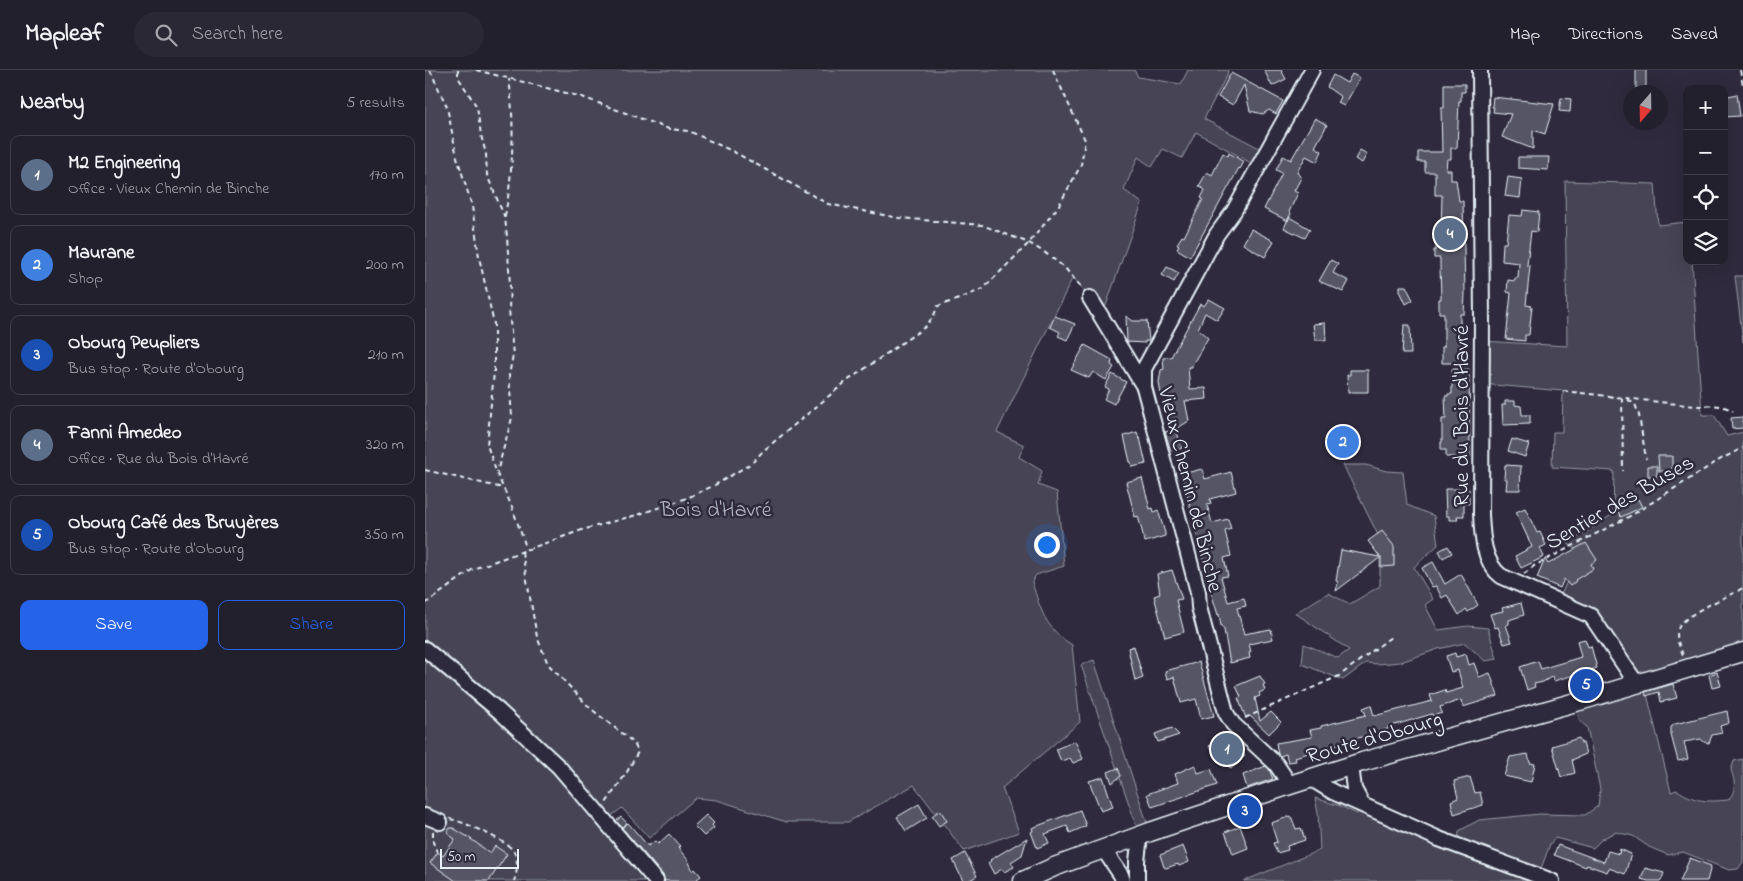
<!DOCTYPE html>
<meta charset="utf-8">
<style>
body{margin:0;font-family:"Indie Flower",sans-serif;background:#2b2836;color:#f1f3f6}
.controls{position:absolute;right:15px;top:15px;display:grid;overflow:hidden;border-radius:10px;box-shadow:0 5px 20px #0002}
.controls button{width:45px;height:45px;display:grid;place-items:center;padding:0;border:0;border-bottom:1px solid #403e4a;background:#23202e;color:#f1f3f6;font:25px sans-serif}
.compass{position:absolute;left:1198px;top:15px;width:45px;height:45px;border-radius:50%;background:#23202e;box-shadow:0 5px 20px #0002;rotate:200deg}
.scale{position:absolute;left:15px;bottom:12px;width:79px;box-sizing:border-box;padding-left:5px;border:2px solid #e8f1f8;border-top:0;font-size:14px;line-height:18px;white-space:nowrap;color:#e8f1f8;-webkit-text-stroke:4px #2f2a3d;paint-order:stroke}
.you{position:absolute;left:621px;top:474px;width:18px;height:18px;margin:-12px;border:4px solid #fff;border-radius:50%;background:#1a73e8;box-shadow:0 0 0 8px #1a73e833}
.badge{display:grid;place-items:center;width:32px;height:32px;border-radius:50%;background:#2563eb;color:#fff;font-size:16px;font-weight:700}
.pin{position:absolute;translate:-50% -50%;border:2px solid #fff;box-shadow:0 1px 5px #0006}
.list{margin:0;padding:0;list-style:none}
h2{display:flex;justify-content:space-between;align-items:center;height:65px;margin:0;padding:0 20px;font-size:21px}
h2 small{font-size:16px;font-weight:400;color:#a3a3aa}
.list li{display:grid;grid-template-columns:32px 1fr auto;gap:15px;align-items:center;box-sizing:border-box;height:80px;margin:0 10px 10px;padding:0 10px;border:1px solid #403e4a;border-radius:10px}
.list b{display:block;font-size:19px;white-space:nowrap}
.list p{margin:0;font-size:16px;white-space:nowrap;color:#a3a3aa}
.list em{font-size:16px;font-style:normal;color:#a3a3aa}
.actions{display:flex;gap:10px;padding:15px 20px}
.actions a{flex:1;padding:11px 0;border:1px solid #2563eb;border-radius:10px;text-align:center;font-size:18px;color:#2563eb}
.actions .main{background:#2563eb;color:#fff}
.icon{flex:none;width:28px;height:28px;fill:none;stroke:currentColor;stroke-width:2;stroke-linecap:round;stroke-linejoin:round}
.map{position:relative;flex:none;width:1318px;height:811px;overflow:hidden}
header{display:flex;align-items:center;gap:30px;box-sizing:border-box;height:70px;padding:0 25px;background:#23202e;border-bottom:1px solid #403e4a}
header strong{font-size:24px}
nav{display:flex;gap:28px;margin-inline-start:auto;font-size:18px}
.search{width:350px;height:45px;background:#2b2836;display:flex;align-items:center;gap:12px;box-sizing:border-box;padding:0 18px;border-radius:28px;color:#a3a3aa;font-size:19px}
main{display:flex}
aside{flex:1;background:#23202e}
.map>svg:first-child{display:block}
</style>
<header>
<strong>Mapleaf</strong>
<div class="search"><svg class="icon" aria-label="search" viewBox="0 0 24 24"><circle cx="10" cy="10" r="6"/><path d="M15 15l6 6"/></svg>Search here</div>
<nav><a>Map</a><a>Directions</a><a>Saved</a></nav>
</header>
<main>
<aside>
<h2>Nearby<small>5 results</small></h2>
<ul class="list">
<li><span class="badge" style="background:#5c6f8a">1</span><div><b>M2 Engineering</b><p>Office · Vieux Chemin de Binche</p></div><em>170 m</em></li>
<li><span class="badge" style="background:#3f7fe0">2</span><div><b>Maurane</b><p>Shop</p></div><em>200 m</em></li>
<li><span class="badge" style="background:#1a4fb4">3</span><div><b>Obourg Peupliers</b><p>Bus stop · Route d'Obourg</p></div><em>210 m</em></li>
<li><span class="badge" style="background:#5c6f8a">4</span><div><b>Fanni Amedeo</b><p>Office · Rue du Bois d'Havré</p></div><em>320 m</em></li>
<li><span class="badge" style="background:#1a4fb4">5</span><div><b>Obourg Café des Bruyères</b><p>Bus stop · Route d'Obourg</p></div><em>350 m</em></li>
</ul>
<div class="actions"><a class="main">Save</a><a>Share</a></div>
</aside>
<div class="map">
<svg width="1318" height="811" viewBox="0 0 1318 811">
<rect width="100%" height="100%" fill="#2f2a3d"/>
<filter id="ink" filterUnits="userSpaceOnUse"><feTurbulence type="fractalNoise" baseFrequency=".02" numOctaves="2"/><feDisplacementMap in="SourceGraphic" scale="10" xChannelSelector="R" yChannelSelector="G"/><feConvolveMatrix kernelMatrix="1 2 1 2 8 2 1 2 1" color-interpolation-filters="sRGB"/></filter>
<g filter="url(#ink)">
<!-- green -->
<path fill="#464455" stroke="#979aa6" d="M0 0H709L713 7 756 14 763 0H803L802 5 779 49 842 82 833 97 771 62 757 88 738 79 727 97 713 87 699 120 717 133 677 247 665 228 648 207 572 362 599 375 594 387 617 401 613 415 632 422 639 496 611 505 607 512C616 541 620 558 647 575L655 652 577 718 594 762 539 781 489 715 423 752H361L292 730 271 728 224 768 197 738 181 750 231 811H0Z
M1140 111 1230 114 1233 155 1262 152V191H1267L1277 345H1289L1302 366 1318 362V582L1219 612 1246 722 1252 720C1271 732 1281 732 1303 730 1312 720 1310 712 1306 700L1309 691 1318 689V792L1313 799 1304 800 1258 782 1243 785 1224 777 1208 766 1190 762 1177 769 1168 778 1130 768 1125 774 1117 796 1108 804 1127 811H819L895 780 893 743 890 728 915 736 932 744 937 734 1033 773 1034 761 1054 750 1115 744 1160 745 1173 736 1175 719 1162 657C1153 651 1152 645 1152 635L1211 614 1166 546 1133 532 1146 502 1166 489 1143 474 1188 444 1189 401 1127 397 1128 362H1137L1138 321 1057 314V271L1142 276Z
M1310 206H1318V272Z
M918 395H941L961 401 978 402 982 435 1009 446 1013 475 989 497 1008 529 1000 535 1013 560 1043 556 1063 558 1072 589 1060 591 1040 573 1013 579 976 592 953 594 941 593 918 610 877 594 879 574 913 588 924 580 870 543 903 523 925 534 955 516V469Z
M669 590 725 762 715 766 656 595Z"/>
<!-- building -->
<path fill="#575565" stroke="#e8f1f8" d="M839 0H856L861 9 847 16Z
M1211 0H1221V22H1211Z
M806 3 858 31 851 44 844 40 838 44 825 41 819 15 808 35 793 27Z
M927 4 935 8 919 36 913 33 916 27 902 17 908 5 922 13Z
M1019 14H1040V22H1036V31H1034L1032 78H1026V89H1022L1021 100H1026V110H1031L1034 131H1038L1040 223 1039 244H1035V293H1017V277H1019V243H1014V229H1016L1015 196V188H1009V180H1011V164H1016L1017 125H1010V102H1000V92H993V82H1017L1016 38H1019Z
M1312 24 1315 46 1299 47V27Z
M1068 27 1129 34 1120 64 1108 60V79L1077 67 1086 44 1068 42 1069 37H1067Z
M1136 28 1146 29 1145 42 1134 41Z
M890 48 902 55 890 77 897 81 892 92 881 86 872 102 876 108 869 121 873 123 864 142 866 143 863 151 839 139 857 103 851 100 858 86 866 90Z
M935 80 942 84 937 93 930 89Z
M798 83 803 86 804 83 819 92 815 99 814 98 765 187 752 179 754 175 752 174 757 166 759 167 778 129 776 128 780 120 774 116 782 102 787 105Z
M1093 87H1124L1123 100 1093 98Z
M1083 107 1097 109 1095 128 1080 126Z
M1098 140 1114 142 1112 162 1106 161 1102 195 1105 196 1101 235 1107 236 1104 265H1100V271L1081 269 1086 223 1082 222 1083 210 1090 211V208H1093L1094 193 1077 191 1078 173H1081L1084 145 1097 146Z
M864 147 885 159 880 168 859 158Z
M826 159 849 171 840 187 818 174Z
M906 190 913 194 908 203 924 211 918 222 894 211Z
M742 197 754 203 749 212 737 205Z
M975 216H981L988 230 981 234 975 221Z
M784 229 800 238 792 250 780 243 773 259 783 268 767 295V297H763L765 319 781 318 782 329 760 331 764 351 751 359 757 378 746 381 740 362 745 361 739 325H736L734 312 736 300 739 299 738 288 746 287 775 234 779 236Z
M630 246 650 254 642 270 633 266 635 262 625 257Z
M701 246 708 251H722L724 271H720V273L702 272Z
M900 253 901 270H890L888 254Z
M979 255H985L986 284H977Z
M660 275 687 290 686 295 689 297 681 310 668 302 664 308 646 300Z
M1027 299H1044L1045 387H1021V380H1016V372H1017V349H1021L1020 326H1023V324H1027Z
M925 300H943V322H923L922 305H925Z
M687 304 701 312 689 334 679 329 684 319 680 317Z
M1080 331H1090V335L1096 336 1097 345H1105V354L1078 355 1077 335H1080Z
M1318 347V358L1307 359 1306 348Z
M712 362 714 369 715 368 721 394 707 397 706 392H705L699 366Z
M924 364H929V370L935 369V378L913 379 912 365Z
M1087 369 1104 374 1100 387 1083 381Z
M1233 386H1247V401H1234Z
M1080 395 1096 396 1095 420H1081L1082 409H1079Z
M1223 396H1232V406H1223Z
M777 399 780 409 806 402 811 422 785 429 786 434 782 435 787 453 803 449 806 459 800 461 806 486 799 488 803 506 796 507 803 532 819 528 821 536 812 538 819 564 846 559 848 569 824 574 826 582 824 583 825 588 805 593 799 560 796 556 794 544 793 545 785 519 757 404Z
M717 408 725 439 728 438 729 442 733 440 740 463V466L720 472 713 446 710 447 701 412Z
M1020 419H1044V434L1039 433V446H1032L1033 450H1024V446H1021Z
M1213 429 1217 437 1196 447 1192 440Z
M1100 438 1112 463 1115 462 1121 475 1115 478 1119 487 1096 498 1090 486 1107 477 1091 442Z
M957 461 969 476V496L956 497V487L911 521 913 512 911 511 916 480 955 487 943 471Z
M1161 473 1172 490 1166 494 1168 499 1150 510 1151 511 1145 516 1139 509 1135 518 1112 508 1120 489 1123 494Z
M1023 476 1027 483 1018 488 1014 481Z
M1008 492 1020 514 1036 504 1053 535 1043 542 1041 539 1034 545 1022 525 1017 528 1011 516 1007 517 997 498Z
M747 500 757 529 751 530 759 562 740 567 729 526 735 524 732 504Z
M1096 533 1099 545 1084 550V554L1081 555 1087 572 1079 574 1073 557 1070 558 1065 544 1078 541 1077 538Z
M1160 569 1163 577 1166 576 1172 598 1129 611 1128 606 1118 612 1109 614 1110 617 1102 620 1095 597 1113 591 1116 599 1156 587 1152 571Z
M709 576 718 608 710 611 703 578Z
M1030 583 1031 587 1041 584 1044 595 1049 593 1054 607 1065 603 1073 626 1038 637 1036 630 1015 637 1017 643 1008 646 1007 644 963 657V659L870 687 871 691 863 692 861 684 855 686 853 684 851 673 887 667 885 660 896 658V656L941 645 938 638 946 635 949 646 1007 631 1005 625 1020 620 1021 623 1038 618 1033 600 1026 602 1021 586Z
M774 592 789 646 776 649 771 629 756 633 749 607 742 609 740 601Z
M1292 602 1296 616 1287 618 1284 605Z
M835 606 840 614 838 615 840 620 834 623 835 626 830 628 835 651 846 642 856 652 844 664 825 646 821 648 813 628 816 627 811 616Z
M1248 614 1252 628 1236 632 1234 622 1221 626 1220 622Z
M1302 641 1304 653 1295 656 1297 663 1287 665 1284 673 1279 672 1276 669 1259 672 1263 689 1253 691 1246 665V657L1250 654Z
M747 658 754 665 733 672 730 664Z
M797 663 810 673 808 675 820 686 806 699 784 676Z
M1154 668 1156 673H1158L1161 684 1147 690 1150 703 1136 707 1127 676Z
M650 671 658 689 648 693 645 688 636 691 631 679Z
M1103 684 1105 693 1110 694 1106 712 1079 706 1085 687Z
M770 695 773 703 786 699 792 715 727 737 722 724 753 713 750 704Z
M841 696 844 699 848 709 822 718 818 705Z
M693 698 696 706 687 713 683 702Z
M678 707 688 737 676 741 664 711Z
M1045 707 1050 723 1055 722 1058 735 1029 744 1026 731 1033 728 1029 711Z
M494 734 502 748 481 761 472 747Z
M515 740 522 751 514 756 507 746Z
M655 740 661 756 645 763 642 756 620 764 624 773 612 778 606 762 608 761 607 758Z
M281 745 289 753 287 755 289 758 279 766 269 756Z
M866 746 871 759 876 758 880 770 862 776 863 780 852 783 848 773 852 772 846 753Z
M196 747 202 753 197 757 191 751Z
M203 753 223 776 230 771 233 774 244 764 255 776 253 778 263 790 268 801 270 799 276 806 272 809V811H240L238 805 197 758Z
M815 756 823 778 808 784 800 762Z
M25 758H28L43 767 65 783 70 776 82 784 64 811H31L5 793 13 782 18 786 30 769 24 765 23 761Z
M602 768 597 785 586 792 589 797 579 802 577 799 569 804 563 793 566 791 565 790Z
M1133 775 1179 792 1183 781 1194 784 1195 779 1206 784 1200 804 1184 798 1182 802 1162 795 1161 797 1129 785Z
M758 776 764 792 754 796 753 794 741 798 739 797 735 785Z
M540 783 552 806 543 811H538L528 790Z
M1265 788 1286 796 1282 811H1255Z
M1220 798 1239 803 1236 811H1223L1216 809Z"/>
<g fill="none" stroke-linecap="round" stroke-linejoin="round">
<!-- minor casing -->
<g stroke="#e8f1f8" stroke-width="18">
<path id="minor" d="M1055 0 1057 250 1056 444C1057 465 1058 492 1076 506L1166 546 1212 614
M665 228 719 317
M0 579 74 641 134 697 231 811
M926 695 929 719 937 734
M885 708 908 722 1014 769 1127 811
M865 715 851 694 808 654 801 643 774 537 773 522 719 317V299L792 164 809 141 887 0
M0 746 15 752
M679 780 696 805 698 811
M712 811V791L715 766"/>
</g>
<!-- major casing -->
<g stroke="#e8f1f8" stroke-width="21">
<path id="major" d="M598 811 629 797 725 762 865 715 937 692 1158 630 1318 582"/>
</g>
<!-- path -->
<path stroke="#e8f1f8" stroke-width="2" stroke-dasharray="5 4" stroke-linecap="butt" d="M5 0 22 37 32 87 47 136 54 187 69 254V302L62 375 72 404 87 437 102 480
M33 0V7L52 37 56 65 61 84 62 105 80 148 82 166 85 215 84 239 88 285 84 305 87 348 72 402
M51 0 157 27 244 59 264 61 309 82 403 134 474 148 557 155 604 173 619 182 639 197 658 219
M1315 0 1318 15
M80 146C88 102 90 54 84 9
M1138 321 1270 336C1285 336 1295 333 1308 341
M1197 328 1198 401
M1203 330 1210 334 1214 345 1221 389
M0 400 78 418
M97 482 112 567 123 594 165 638 209 673 213 682 202 702 181 733
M1099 504 1109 496 1207 445 1296 389 1318 378
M0 534 48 499 157 460 215 444 262 428 290 415 327 393 338 381 422 311 500 257 508 247 513 236 531 230 558 219 604 173 633 137 656 95 660 70 628 0
M1258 585C1255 577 1250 568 1253 559 1259 543 1303 527 1318 518
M820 648 914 606 966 567
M25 749C37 751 77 769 86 778 94 786 93 801 89 811
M8 761V772L12 782"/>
<!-- minor -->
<use href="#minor" stroke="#2f2a3d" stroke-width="14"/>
<!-- major -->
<use href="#major" stroke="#2f2a3d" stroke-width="18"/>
</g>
</g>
<g text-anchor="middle" stroke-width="5" stroke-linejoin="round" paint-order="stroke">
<!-- street labels -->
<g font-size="22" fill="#e8f1f8" stroke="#2f2a3d">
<text transform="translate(1035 346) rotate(-90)" y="8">Rue du Bois d'Havré</text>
<text transform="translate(767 419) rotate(76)" y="8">Vieux Chemin de Binche</text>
<text transform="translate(1194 431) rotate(-30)" y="8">Sentier des Buses</text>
<text transform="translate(949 666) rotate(-16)" y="8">Route d'Obourg</text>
</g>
<!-- park labels -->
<g font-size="22" fill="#afb4bf" stroke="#2f2a3d">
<text x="291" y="446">Bois d'Havré</text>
</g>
</g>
</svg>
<div class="controls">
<button>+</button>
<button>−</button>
<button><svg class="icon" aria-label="locate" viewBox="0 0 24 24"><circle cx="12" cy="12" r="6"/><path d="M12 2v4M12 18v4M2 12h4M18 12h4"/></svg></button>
<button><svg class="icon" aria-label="layers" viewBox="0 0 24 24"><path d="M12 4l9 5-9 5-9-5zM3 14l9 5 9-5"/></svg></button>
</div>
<svg class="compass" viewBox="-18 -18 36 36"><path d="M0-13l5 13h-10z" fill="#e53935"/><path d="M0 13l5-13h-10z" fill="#a3a3aa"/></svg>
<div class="scale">50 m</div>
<div class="you"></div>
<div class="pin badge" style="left:802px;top:679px;background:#5c6f8a">1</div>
<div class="pin badge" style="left:918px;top:372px;background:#3f7fe0">2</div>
<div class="pin badge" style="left:820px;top:741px;background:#1a4fb4">3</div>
<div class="pin badge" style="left:1025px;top:164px;background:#5c6f8a">4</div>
<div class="pin badge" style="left:1161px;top:615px;background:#1a4fb4">5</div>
</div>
</main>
